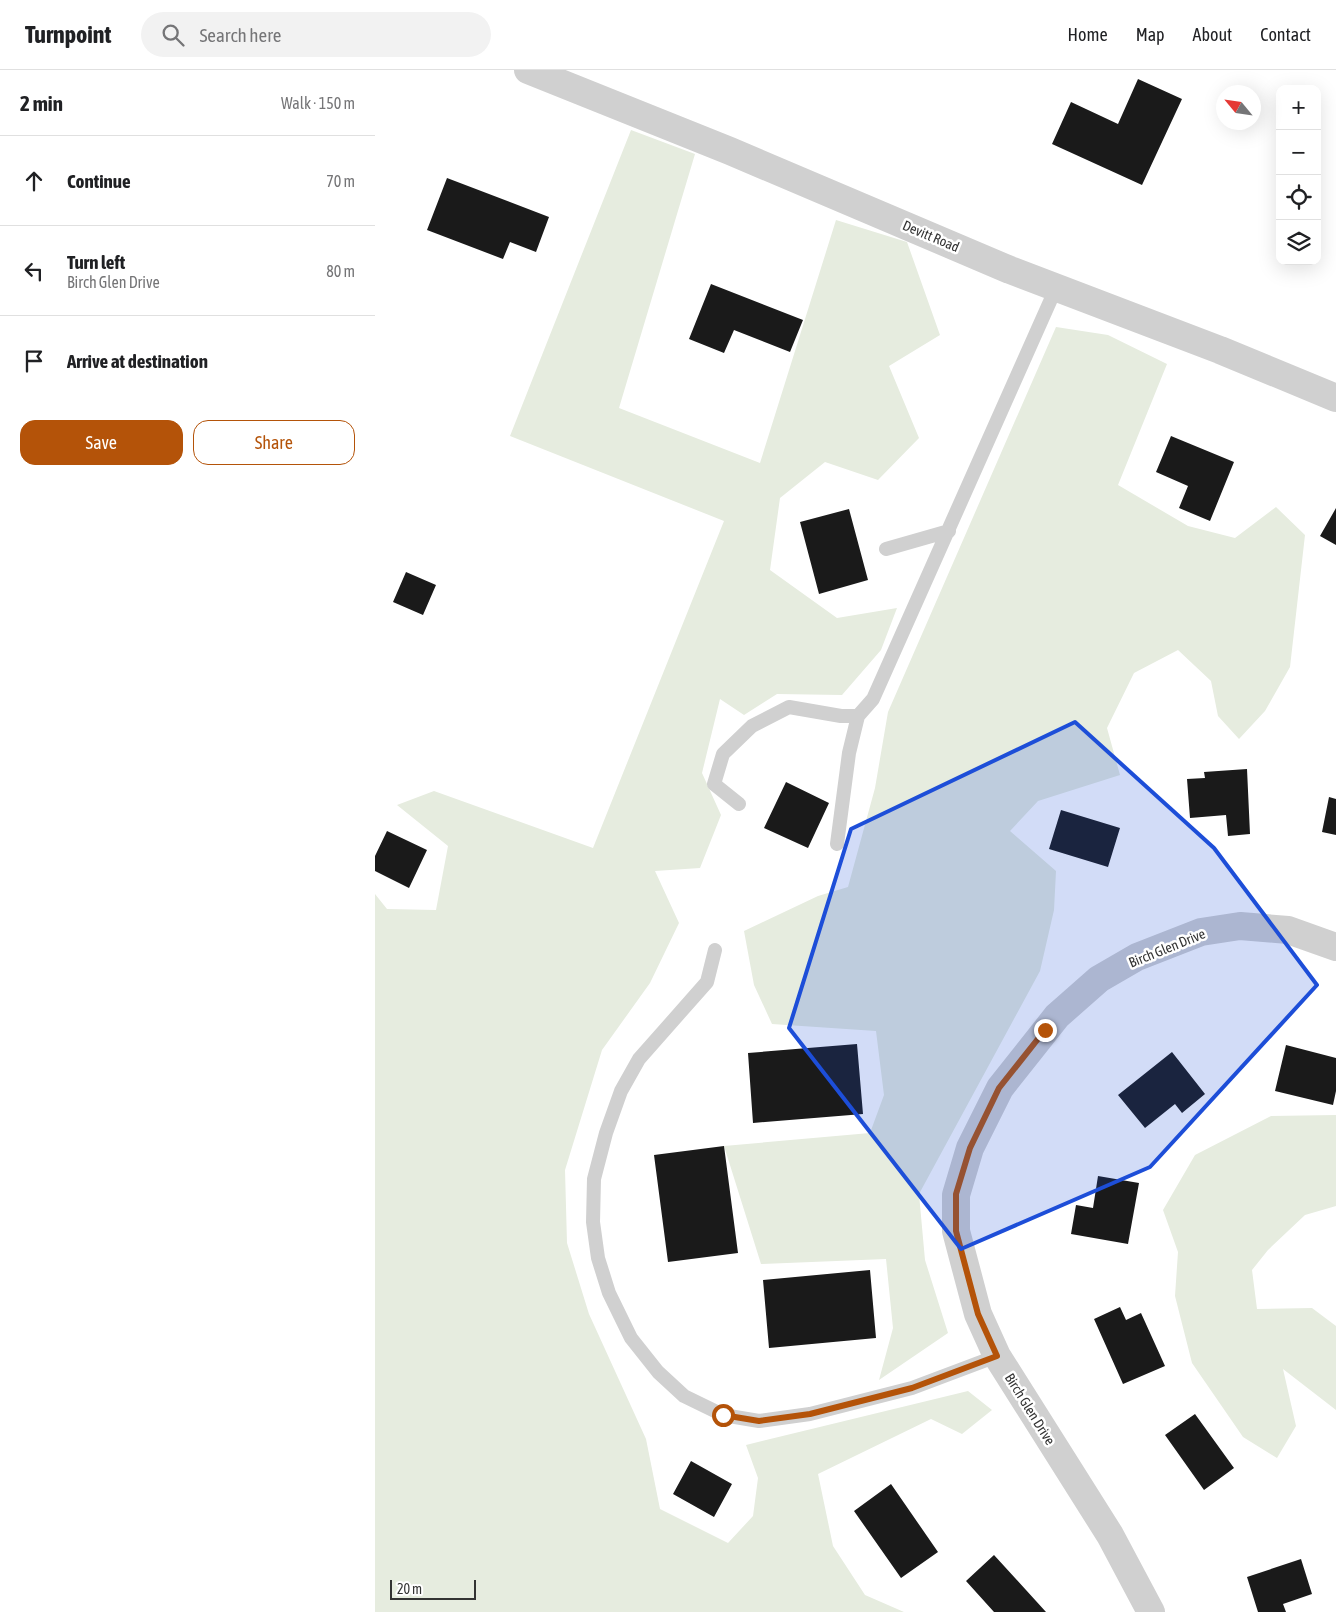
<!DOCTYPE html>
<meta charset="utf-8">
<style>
body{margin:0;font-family:"Asap Condensed",sans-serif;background:#f2f2f2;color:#202124}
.controls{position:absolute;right:15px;top:15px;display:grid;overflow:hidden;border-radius:10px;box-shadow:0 5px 20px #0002}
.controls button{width:45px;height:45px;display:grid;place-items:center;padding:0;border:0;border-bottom:1px solid #e0e0e0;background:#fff;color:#202124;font:25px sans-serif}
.compass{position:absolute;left:841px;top:15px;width:45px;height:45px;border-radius:50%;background:#fff;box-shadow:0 5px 20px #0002;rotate:299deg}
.scale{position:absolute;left:15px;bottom:12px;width:86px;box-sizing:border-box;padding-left:5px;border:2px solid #333;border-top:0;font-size:14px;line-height:18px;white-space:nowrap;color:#333;-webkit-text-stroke:4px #fff;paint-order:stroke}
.stop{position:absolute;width:15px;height:15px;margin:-11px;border:4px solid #b45309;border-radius:50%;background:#fff}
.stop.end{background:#b45309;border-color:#fff;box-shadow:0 1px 5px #0008}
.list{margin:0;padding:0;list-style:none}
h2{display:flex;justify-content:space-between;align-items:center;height:65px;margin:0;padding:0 20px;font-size:21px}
h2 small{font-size:16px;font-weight:400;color:#757577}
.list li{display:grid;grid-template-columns:32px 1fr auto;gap:15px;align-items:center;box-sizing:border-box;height:90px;padding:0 20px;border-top:1px solid #e0e0e0}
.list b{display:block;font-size:19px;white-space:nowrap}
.list p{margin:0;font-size:16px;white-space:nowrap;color:#757577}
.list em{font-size:16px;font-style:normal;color:#757577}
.actions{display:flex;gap:10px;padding:15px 20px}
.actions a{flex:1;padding:11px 0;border:1px solid #b45309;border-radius:15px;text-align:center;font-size:18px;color:#b45309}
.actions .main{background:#b45309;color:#fff}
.icon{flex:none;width:28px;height:28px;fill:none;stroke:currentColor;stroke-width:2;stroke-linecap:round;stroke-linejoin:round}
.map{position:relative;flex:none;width:961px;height:1542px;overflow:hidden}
header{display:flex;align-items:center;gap:30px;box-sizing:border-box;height:70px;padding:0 25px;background:#fff;border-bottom:1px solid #e0e0e0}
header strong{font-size:24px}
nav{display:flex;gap:28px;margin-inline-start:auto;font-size:18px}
.search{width:350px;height:45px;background:#f2f2f2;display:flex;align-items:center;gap:12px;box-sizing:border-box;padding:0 18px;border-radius:28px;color:#757577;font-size:19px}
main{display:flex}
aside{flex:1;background:#fff}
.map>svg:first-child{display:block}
</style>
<header>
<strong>Turnpoint</strong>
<div class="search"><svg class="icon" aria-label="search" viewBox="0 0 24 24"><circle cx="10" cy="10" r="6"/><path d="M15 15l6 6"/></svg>Search here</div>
<nav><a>Home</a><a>Map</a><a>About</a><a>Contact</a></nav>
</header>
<main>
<aside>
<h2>2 min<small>Walk · 150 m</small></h2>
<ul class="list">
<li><svg class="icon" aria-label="ahead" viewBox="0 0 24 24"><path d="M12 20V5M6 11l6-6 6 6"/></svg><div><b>Continue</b></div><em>70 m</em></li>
<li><svg class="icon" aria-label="left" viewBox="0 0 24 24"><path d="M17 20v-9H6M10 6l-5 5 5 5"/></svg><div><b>Turn left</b><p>Birch Glen Drive</p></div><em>80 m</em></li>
<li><svg class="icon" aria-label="arrive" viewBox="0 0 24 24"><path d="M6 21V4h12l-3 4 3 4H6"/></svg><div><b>Arrive at destination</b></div></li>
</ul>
<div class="actions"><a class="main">Save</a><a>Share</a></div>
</aside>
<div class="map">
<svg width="961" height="1542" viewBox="0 0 961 1542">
<rect width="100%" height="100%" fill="#fff"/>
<!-- green -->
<path fill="#e6ecdf" d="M256 60 320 84 244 338 385 393 461 150 532 172 565 265 514 296 544 368 503 410 450 392 405 428 395 500 462 548 522 538 506 580 467 625 402 624 369 645 345 629 327 703 346 745 325 798 280 801 304 853 275 913 227 980 190 1100 192 1173 214 1244 271 1369 285 1439 353 1473 378 1446 383 1408 371 1375 593 1321 617 1340 587 1364 556 1349 443 1404 458 1476 490 1525 529 1542H0V824L12 839 61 840 73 776 22 735 59 721 218 778 349 451 135 366Z
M681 257 733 265 792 294 743 415 813 456 860 468 901 437 930 465 915 597 890 641 864 669 843 646 836 611 803 580 759 603 732 658 745 705 663 731 635 761 681 801 679 840 665 901 544 1124 550 1190 573 1263 504 1310 518 1258 511 1189 386 1194 349 1076 495 1063 509 1025 501 961 397 954 379 915 369 861 443 826 473 817 500 718 513 642Z
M961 1045V1136L930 1145 893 1180 877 1200 882 1239 937 1238 961 1256V1340L908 1299 921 1356 902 1388 868 1367 817 1293 800 1226 803 1182 788 1140 820 1085 896 1046Z"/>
<!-- building -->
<path fill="#1a1a1a" d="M763 9 807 29 767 115 677 74 696 32 743 54Z
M72 108 174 147 161 182 135 172 128 189 52 160Z
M336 214 428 250 415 282 359 260 349 283 314 269Z
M796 366 859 392 835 451 804 438 813 416 781 402Z
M961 438V475L945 466Z
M474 439 493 510 444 524 425 452Z
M31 502 61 515 48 545 18 532Z
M872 699 875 764 853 766 851 745 815 748 812 709 830 708 829 702Z
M411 712 454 733 433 778 389 758Z
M954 727 961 729V765L947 762Z
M686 740 745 758 733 797 674 779Z
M12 761 52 780 34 818 0 801V786Z
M482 974 488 1044 378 1053 373 983Z
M911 975 961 988V1021L958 1035 900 1021Z
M797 982 830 1024 807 1043 800 1034 770 1058 743 1025Z
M349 1076 363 1183 293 1192 279 1085Z
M723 1106 764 1113 753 1174 696 1164 701 1135 718 1138Z
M495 1200 501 1268 394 1278 388 1210Z
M745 1237 751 1250 766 1243 790 1296 748 1314 719 1249Z
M820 1344 859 1398 829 1420 790 1365Z
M316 1391 357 1414 339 1447 298 1424Z
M516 1414 563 1482 526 1508 479 1441Z
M619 1485 671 1542H619L591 1511Z
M926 1489 937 1524 908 1534 911 1542H883L872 1507Z"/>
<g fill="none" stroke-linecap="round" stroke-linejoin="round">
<!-- service -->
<path stroke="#d0d0d0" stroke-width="14" d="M511 479 574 461
M364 734 339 714 348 684 377 656 414 637 466 646H483L498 629 681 218
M462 774 474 683 483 646
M340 880 332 912 264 989 246 1021 231 1063 219 1109 218 1152 223 1188 234 1223 256 1268 283 1302 309 1326 348 1345 384 1351 435 1344 537 1318 622 1286"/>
<!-- minor -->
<path stroke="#d0d0d0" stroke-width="28" d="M153 0 355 81 635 200 845 280 961 328
M776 1542 735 1465 622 1286 603 1244 581 1161V1125L595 1078 625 1018 682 946 724 909 762 887 826 862 865 856 913 860 961 877"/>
</g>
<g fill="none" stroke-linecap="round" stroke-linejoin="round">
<!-- route -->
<path stroke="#b45309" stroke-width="6" d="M348 1345 384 1351 435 1344 537 1318 622 1286 603 1244 581 1161V1124L595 1078 624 1018 670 960"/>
</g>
<!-- marked area -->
<path fill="#1d4ed8" fill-opacity="0.2" stroke="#1d4ed8" stroke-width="4" stroke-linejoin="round" d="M700 652 839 778 942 915 775 1097 586 1179 414 958 476 759Z"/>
<g text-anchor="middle" stroke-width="5" stroke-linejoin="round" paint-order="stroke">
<!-- street labels -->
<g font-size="14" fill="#333" stroke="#fff">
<text transform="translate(556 166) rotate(23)" y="5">Devitt Road</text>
<text transform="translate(792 878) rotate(-22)" y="5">Birch Glen Drive</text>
<text transform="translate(655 1339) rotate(58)" y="5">Birch Glen Drive</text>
</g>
</g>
</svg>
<div class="controls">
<button>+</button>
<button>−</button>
<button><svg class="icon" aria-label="locate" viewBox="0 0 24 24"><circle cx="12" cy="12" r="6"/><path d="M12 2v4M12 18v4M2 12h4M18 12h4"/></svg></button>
<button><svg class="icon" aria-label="layers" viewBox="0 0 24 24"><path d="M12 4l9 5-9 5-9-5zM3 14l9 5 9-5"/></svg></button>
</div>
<svg class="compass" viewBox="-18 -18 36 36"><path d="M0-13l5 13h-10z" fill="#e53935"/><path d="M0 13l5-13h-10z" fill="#757577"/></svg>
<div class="scale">20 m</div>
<div class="stop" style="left:348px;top:1345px"></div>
<div class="stop end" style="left:670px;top:960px"></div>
</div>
</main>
